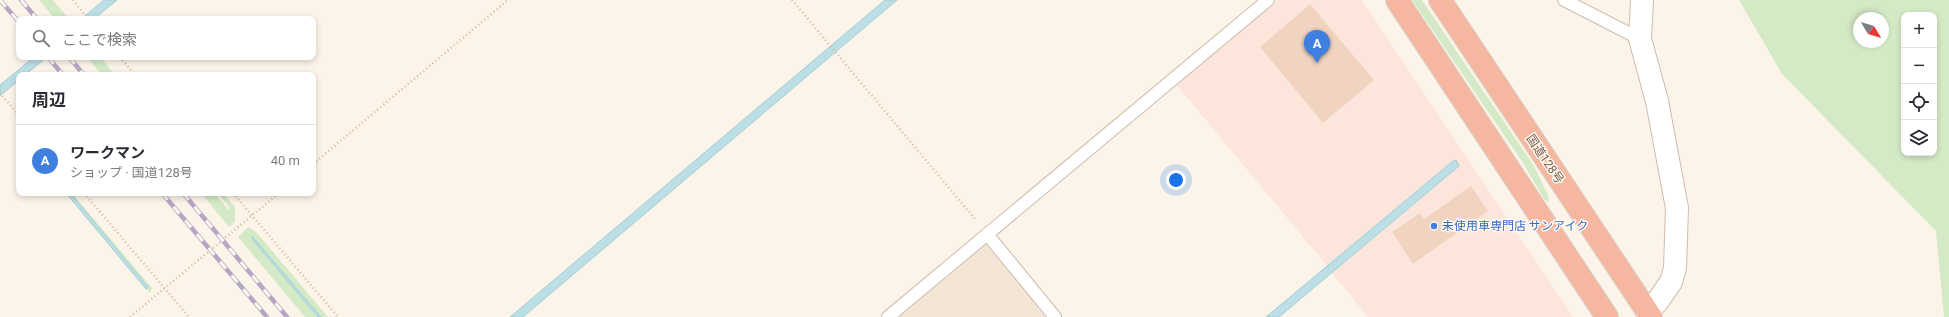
<!DOCTYPE html>
<html lang="ja">
<meta charset="utf-8">
<style>
body{margin:0;font-family:Roboto,"Noto Sans JP",sans-serif;background:#f7f7f7;color:#2b2b33}
.controls{position:absolute;right:12px;top:12px;display:grid;overflow:hidden;border-radius:8px;box-shadow:0 2px 6px #0003}
.controls button{width:36px;height:36px;display:grid;place-items:center;padding:0;border:0;border-bottom:1px solid #e1e1e2;background:#fff;color:#2b2b33;font:20px sans-serif}
.compass{position:absolute;left:1853px;top:12px;width:36px;height:36px;border-radius:50%;background:#fff;box-shadow:0 2px 6px #0003;rotate:128deg}
.you{position:absolute;left:1176px;top:180px;width:14px;height:14px;margin:-10px;border:3px solid #fff;border-radius:50%;background:#1a73e8;box-shadow:0 0 0 6px #1a73e833}
.badge{display:grid;place-items:center;width:26px;height:26px;border-radius:50%;background:#0b8043;color:#fff;font-size:13px;font-weight:700}
.pin{position:absolute;translate:-50% -33px;filter:drop-shadow(0 1px 2px #0008)}
.pin::after{content:'';position:absolute;top:21px;width:14px;height:12px;background:inherit;clip-path:polygon(0 0,100% 0,50% 100%)}
.list{margin:0;padding:0;list-style:none}
h2{display:flex;justify-content:space-between;align-items:center;height:52px;margin:0;padding:0 16px;font-size:17px}
h2 small{font-size:13px;font-weight:400;color:#7c7c81}
.list li{display:grid;grid-template-columns:26px 1fr auto;gap:12px;align-items:center;box-sizing:border-box;height:72px;padding:0 16px;border-top:1px solid #e1e1e2}
.list b{display:block;font-size:15px;white-space:nowrap}
.list p{margin:0;font-size:13px;white-space:nowrap;color:#7c7c81}
.list em{font-size:13px;font-style:normal;color:#7c7c81}
.icon{flex:none;width:22px;height:22px;fill:none;stroke:currentColor;stroke-width:2;stroke-linecap:round;stroke-linejoin:round}
.map{position:relative;flex:none;width:1949px;height:317px;overflow:hidden}
.search{position:absolute;background:#fff;box-shadow:0 2px 6px #0003;left:16px;top:16px;width:300px;height:44px;display:flex;align-items:center;gap:10px;box-sizing:border-box;padding:0 14px;border-radius:8px;color:#7c7c81;font-size:15px}
.panel{position:absolute;background:#fff;box-shadow:0 2px 6px #0003;left:16px;top:72px;width:300px;height:124px;border-radius:8px}
.map>svg:first-child{display:block}
</style>
<div class="map">
<svg width="1949" height="317" viewBox="0 0 1949 317">
<rect width="100%" height="100%" fill="#fcf4e8"/>
<!-- residential -->
<path fill="#f4e6d6" d="M985 243 1048 317H897Z"/>
<!-- commercial -->
<path fill="#fce6dc" d="M1278 0H1362L1573 317H1368L1332 273 1417 202 1453 161 1327 266 1176 84Z"/>
<!-- green -->
<path fill="#d4eac6" fill-rule="evenodd" d="M39 0H53L69 19H55Z
M1412 0H1422L1534 166 1548 195 1549 202 1544 199 1523 163Z
M1739 0H1949V317H1944L1936 231 1782 74ZM1904 15H1934V153H1904ZM1859 18H1883V42H1859Z
M87 57H100L115 75H102Z
M70 193H72L152 288 150 293 146 289 148 287Z
M201 193H214L229 210 230 208 218 193H223L235 207V222L229 227Z
M247 228H250L257 233 328 317H321L252 236V239L318 317H305L238 237Z"/>
<!-- water -->
<path fill="#bcdfe6" stroke="#a2ced7" d="M104 0H117L94 19H81Z
M885 0H897L523 317H510Z
M34 57H47L25 75H19V80L0 96V85Z
M1456 160 1459 166 1279 317H1266L1453 161Z
M66 193H70L148 287 146 289Z
M252 236 321 317H318L252 239Z"/>
<!-- building -->
<path fill="#f1d4c0" d="M1310 4 1374 80 1323 123 1260 47Z
M1471 186 1488 211 1413 264 1392 232 1420 213 1424 219Z"/>
<g fill="none" stroke-linecap="round" stroke-linejoin="round">
<!-- lane casing -->
<g stroke="#cebcae" stroke-width="14">
<path id="lane" d="M1564 0 1640 39
M987 234 1055 317
M888 317 1268 0"/>
</g>
<!-- street casing -->
<g stroke="#cebcae" stroke-width="24">
<path id="street" d="M1642 0 1640 39 1657 101 1677 208 1675 268 1671 282 1657 302 1647 312"/>
</g>
<!-- highway casing -->
<g stroke="#d9d1cd" stroke-width="24">
<path id="highway" d="M1397 0 1607 317
M1440 0 1651 317"/>
</g>
<!-- path -->
<path stroke="#d6b7a2" stroke-width="2.5" stroke-dasharray="1 3" stroke-linecap="butt" d="M73 0 88 19
M792 0 975 219
M120 57 135 75
M0 93 19 115
M313 164 508 0
M84 193 189 317
M233 193 338 317
M130 317 279 193"/>
<!-- lane -->
<use href="#lane" stroke="#fff" stroke-width="12"/>
<!-- street -->
<use href="#street" stroke="#fff" stroke-width="22"/>
<!-- highway -->
<use href="#highway" stroke="#f5b7a0" stroke-width="22"/>
<!-- rail casing -->
<g stroke="#b7a5c6" stroke-width="4.5">
<path id="rail" d="M0 0 19 22
M21 0 37 19
M48 57 63 75
M69 57 84 75
M162 193 267 317
M183 193 287 317"/>
</g>
<!-- rail -->
<use href="#rail" stroke="#fff8ee" stroke-width="3" stroke-dasharray="9" stroke-linecap="butt"/>
</g>
<!-- markers -->
<circle fill="#3f7fe0" stroke="#fff8ee" stroke-width="1.5" cx="1434" cy="226" r="4"/>
<g text-anchor="middle" stroke-width="3" stroke-linejoin="round" paint-order="stroke">
<!-- street labels -->
<g font-size="12" fill="#765b4c" stroke="#fff8ee">
<text transform="translate(1545 159) rotate(56)" y="4">国道128号</text>
</g>
<!-- shop labels -->
<g font-size="12" fill="#366cbe" stroke="#fff8ee" text-anchor="start">
<text x="1442" y="230">未使用車専門店 サンアイク</text>
</g>
</g>
</svg>
<div class="controls">
<button>+</button>
<button>−</button>
<button><svg class="icon" aria-label="locate" viewBox="0 0 24 24"><circle cx="12" cy="12" r="6"/><path d="M12 2v4M12 18v4M2 12h4M18 12h4"/></svg></button>
<button><svg class="icon" aria-label="layers" viewBox="0 0 24 24"><path d="M12 4l9 5-9 5-9-5zM3 14l9 5 9-5"/></svg></button>
</div>
<svg class="compass" viewBox="-18 -18 36 36"><path d="M0-13l5 13h-10z" fill="#e53935"/><path d="M0 13l5-13h-10z" fill="#7c7c81"/></svg>
<div class="you"></div>
<div class="pin badge" style="left:1317px;top:63px;background:#3f7fe0">A</div>
<div class="search"><svg class="icon" aria-label="search" viewBox="0 0 24 24"><circle cx="10" cy="10" r="6"/><path d="M15 15l6 6"/></svg>ここで検索</div>
<section class="panel">
<h2>周辺<small></small></h2>
<ul class="list">
<li><span class="badge" style="background:#3f7fe0">A</span><div><b>ワークマン</b><p>ショップ · 国道128号</p></div><em>40 m</em></li>
</ul>
</section>
</div>
